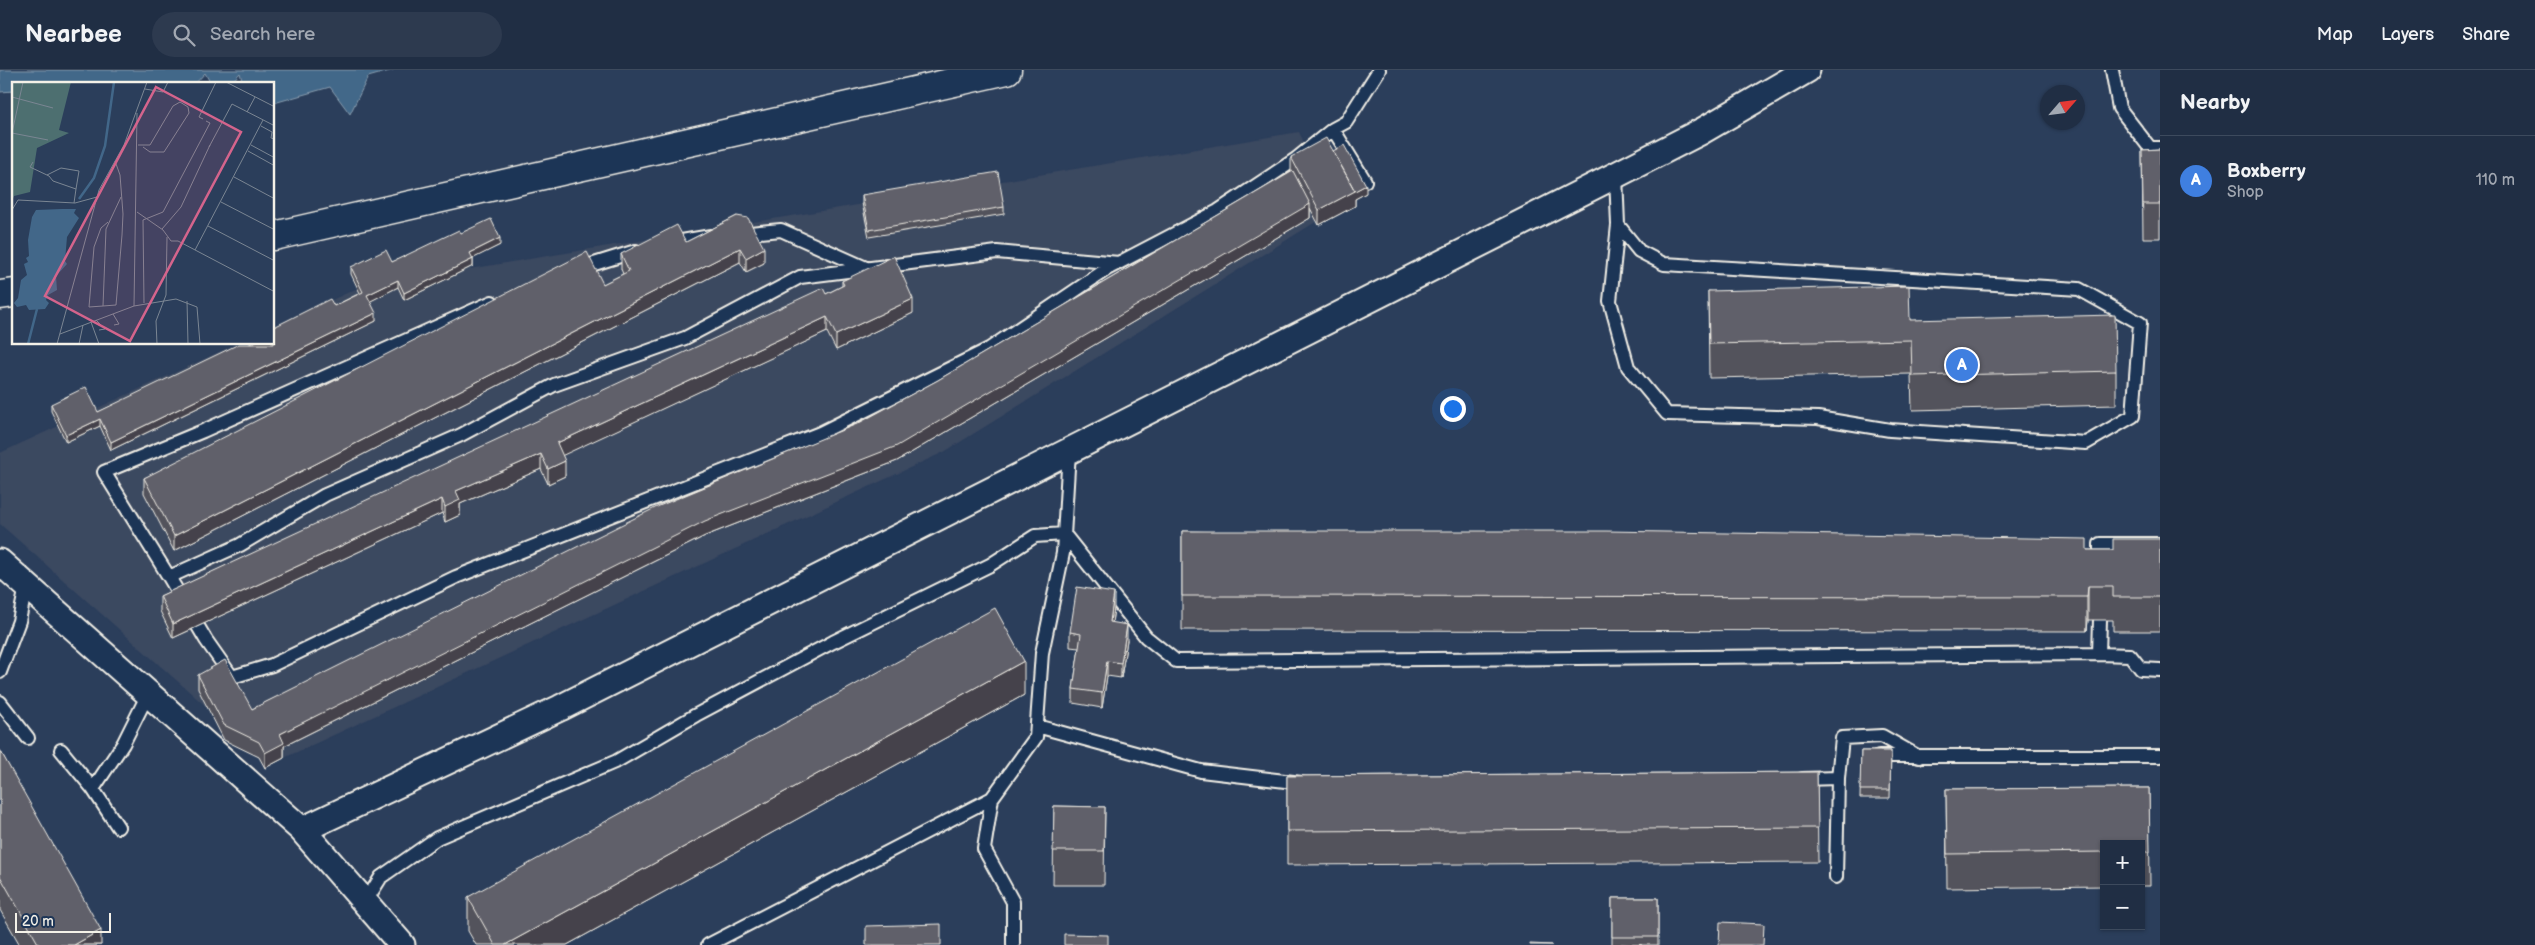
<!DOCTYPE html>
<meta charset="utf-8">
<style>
body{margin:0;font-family:"Balsamiq Sans",sans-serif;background:#2d3a4f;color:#f1f3f6}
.controls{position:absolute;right:15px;bottom:15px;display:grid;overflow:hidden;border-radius:0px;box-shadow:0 1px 4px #0004}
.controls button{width:45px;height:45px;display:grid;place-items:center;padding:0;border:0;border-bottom:1px solid #3d4a5d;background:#202e44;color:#f1f3f6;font:25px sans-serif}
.compass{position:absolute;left:2040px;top:15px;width:45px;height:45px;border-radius:50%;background:#202e44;box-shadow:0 1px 4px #0004;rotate:62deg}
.scale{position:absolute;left:15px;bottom:12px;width:96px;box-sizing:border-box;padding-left:5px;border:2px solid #f4f1e8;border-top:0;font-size:14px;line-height:18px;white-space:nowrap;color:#f4f1e8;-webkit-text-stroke:4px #1d3557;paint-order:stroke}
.you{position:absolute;left:1452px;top:338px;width:18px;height:18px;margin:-12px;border:4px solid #fff;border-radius:50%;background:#1a73e8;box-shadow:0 0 0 8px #1a73e833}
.badge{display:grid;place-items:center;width:32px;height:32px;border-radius:50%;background:#ffd166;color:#fff;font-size:16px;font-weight:700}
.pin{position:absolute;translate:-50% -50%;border:2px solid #fff;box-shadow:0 1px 5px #0006}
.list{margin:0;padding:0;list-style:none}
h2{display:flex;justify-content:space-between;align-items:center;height:65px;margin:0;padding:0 20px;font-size:21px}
h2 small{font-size:16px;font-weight:400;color:#a2a8b2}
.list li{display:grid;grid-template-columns:32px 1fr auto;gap:15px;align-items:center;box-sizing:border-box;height:90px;padding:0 20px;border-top:1px solid #3d4a5d}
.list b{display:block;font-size:19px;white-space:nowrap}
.list p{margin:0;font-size:16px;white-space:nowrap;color:#a2a8b2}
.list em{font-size:16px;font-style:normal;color:#a2a8b2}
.icon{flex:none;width:28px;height:28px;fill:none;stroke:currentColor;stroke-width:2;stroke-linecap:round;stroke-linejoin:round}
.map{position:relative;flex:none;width:2160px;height:875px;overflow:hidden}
header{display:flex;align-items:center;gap:30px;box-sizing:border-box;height:70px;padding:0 25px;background:#202e44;border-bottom:1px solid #3d4a5d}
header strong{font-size:24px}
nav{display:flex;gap:28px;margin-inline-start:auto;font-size:18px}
.search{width:350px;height:45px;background:#2d3a4f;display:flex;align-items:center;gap:12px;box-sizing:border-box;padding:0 18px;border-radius:28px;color:#a2a8b2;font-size:19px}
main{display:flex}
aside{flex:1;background:#202e44}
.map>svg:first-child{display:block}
</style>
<header>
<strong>Nearbee</strong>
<div class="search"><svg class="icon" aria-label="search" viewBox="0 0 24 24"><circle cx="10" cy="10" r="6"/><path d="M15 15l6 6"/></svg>Search here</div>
<nav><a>Map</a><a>Layers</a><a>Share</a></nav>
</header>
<main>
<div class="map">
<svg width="2160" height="875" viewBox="0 0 2160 875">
<rect width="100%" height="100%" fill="#2b3e5b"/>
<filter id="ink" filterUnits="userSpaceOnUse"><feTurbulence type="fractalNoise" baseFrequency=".02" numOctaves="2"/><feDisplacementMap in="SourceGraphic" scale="10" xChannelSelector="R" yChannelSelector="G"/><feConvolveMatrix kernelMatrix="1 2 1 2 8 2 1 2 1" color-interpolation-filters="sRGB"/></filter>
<g filter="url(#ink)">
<!-- built -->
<path fill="#3b4860" d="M1299 62 1335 140 944 382 271 694 0 454V383L237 274H274V257L360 217Z"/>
<!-- water -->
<path fill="#426789" stroke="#899eaf" d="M0 0H393L368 7 350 44 330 17 274 33V14H243L240 3 230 14H211L205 3 195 14H14V21L0 22Z"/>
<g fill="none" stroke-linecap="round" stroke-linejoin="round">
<!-- lane casing -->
<g stroke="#f4f1e8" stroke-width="16">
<path id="lane" d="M2112 0 2119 38 2150 78H2160
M1333 59 1365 111
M1616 105 1618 155 1639 181 1664 194 2079 219 2140 253 2133 346 2086 373 1890 360 1818 348 1667 344 1628 297 1610 231 1618 155
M739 164 781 160 866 198
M670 173 711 166
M1119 193 997 182 800 207 685 268 554 315 461 365 325 425 240 475 169 507 206 570 232 607 272 595 456 507 820 363 989 279 1107 199 1218 141 1296 89 1333 59 1346 52 1379 0
M578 199 636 181
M2100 497V474H2160
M169 507 104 402 203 361 492 232
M2099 584 2130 585 2141 599 2160 600
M0 602 19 551 26 516
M0 632 28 668
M1037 656 1201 701 1302 713
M61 680 93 719 123 674 148 624
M1879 686H2160
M1802 709 1838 708 1842 668 1882 666 1919 687
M93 719 118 757
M1836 807 1838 708
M366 831 381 807 437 768 617 691 696 645 833 572 990 495 1035 466 1064 464 1146 567 1176 591 2099 584 2100 550
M708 875 992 728
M1013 875V832L984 779 992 728 1036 667 1042 583 1063 483 1069 381"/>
</g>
<!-- street casing -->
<g stroke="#f4f1e8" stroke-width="29">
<path id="street" d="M0 492 302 760 402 875
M302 760 560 638 1616 105 1702 61 1807 0"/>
</g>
<!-- secondary casing -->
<g stroke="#f4f1e8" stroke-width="31">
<path id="secondary" d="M274 166 1007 0
M0 225 14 223"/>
</g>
<!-- lane -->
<use href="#lane" stroke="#1d3557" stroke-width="12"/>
<!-- street -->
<use href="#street" stroke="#1d3557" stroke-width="25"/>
<!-- secondary -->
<use href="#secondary" stroke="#1d3557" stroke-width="28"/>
</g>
<!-- wall -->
<path fill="#53535c" stroke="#f4f1e8" d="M2160 79V168H2143L2142 80Z
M1333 81 1366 123 1355 129V136L1319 155 1310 138V148L897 391 705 466 284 676V688L265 698 259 687 224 670 198 619V605L252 639 857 354 938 310 1291 102V87Z
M862 125 1004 137V144L869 167 862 133Z
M737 146 764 193 746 202 740 192 174 481 144 423V408L603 214 623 204 621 199V184L686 172Z
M461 163 500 175 473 188V196L404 230 398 217 370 231 376 251 111 380 100 356 66 372 51 341V334L98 342 334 236 360 223 351 204V197L392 192Z
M842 211 913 243 836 280 827 262 562 385 565 406 548 414 541 399 460 434V445L445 452 442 443 173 568 160 541V526L826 224 842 216Z
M1708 221 1910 250 2116 301V335L1912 340 1911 304 1709 308Z
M1182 461 2087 480H2113L2160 469V561H2113V550H2088L2087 561 1182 560Z
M1114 538 1112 553 1127 570 1121 608 1107 606 1102 638 1073 633V619L1079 578 1070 577V562Z
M1024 625 567 875H476L468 861V827Z
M0 680 101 875H20L0 840Z
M1861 681H1891L1890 728H1860Z
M1817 702 1818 792 1287 795V706Z
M2149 718 2150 816H2141V774H2104V816L1947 818 1946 719Z
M1054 736 1105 737 1104 815H1053Z
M1612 828H1658V875H1612Z"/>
<!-- shaded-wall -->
<path fill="#44434b" stroke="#f4f1e8" d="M1366 115V123L1355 129V136L1319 155V140Z
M1310 134V148L897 391 705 466 284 676V688L265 698V683L280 664Z
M500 168V175L470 190V183Z
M740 178V192L174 481V466Z
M764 178V193L746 202V188Z
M473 189V196L404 230V223Z
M398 210V217L367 233V225Z
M913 229V243L836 280V265Z
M376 243V251L111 380V372Z
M827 247V262L557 388V373Z
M100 349V356L66 372V365Z
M541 384V399L460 434V445L445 452V437L456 421Z
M565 391V406L548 414V399Z
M442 429V443L173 568V554Z
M2088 516V550L2087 561V527Z
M1114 523V538L1110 567V552Z
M1127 555V570L1121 608V593Z
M1024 591V625L567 875H505Z
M1107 591V606L1102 638V623Z
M101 860V875H74Z"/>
<!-- building -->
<path fill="#61606b" stroke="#f4f1e8" d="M1326 68 1355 121 1319 140 1291 87Z
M1344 75 1366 115 1355 121 1333 81Z
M2160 79V134H2143L2142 80Z
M1293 101 1310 134 897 376 705 451 280 664 284 673 265 683 259 672 224 655 198 605 225 590 252 639 659 436 857 354 938 310Z
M998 102 1004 137 869 160 862 125Z
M737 146 748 148 764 178 746 188 740 178 174 466 144 408 587 182 603 214 629 201 621 184 677 155 686 172Z
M491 149 500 168 470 183 473 189 404 223 398 210 367 225 376 243 111 372 100 349 66 365 51 334 86 317 98 342 239 274H274V257L330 229 334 236 363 222 351 197 386 180 392 192 459 160 461 163Z
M894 186 913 229 836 265 827 247 557 373 565 391 548 399 541 384 456 421 460 430 445 437 442 429 173 554 160 526 823 218 826 224 844 215 842 211Z
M1909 216 1910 250 2115 245 2116 301 1912 306 1911 270 1709 274 1708 221Z
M1182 461H1606L2087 469V480H2113V469H2160V527H2113V516H2088L2087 527 1182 526Z
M1077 517 1114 523 1110 552 1127 555 1121 593 1107 591 1102 623 1073 619 1081 564 1070 562Z
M995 538 1024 591 505 875H495L468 827Z
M0 680 101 860 74 875H39L0 806Z
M1861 681H1891L1890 720H1860Z
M1817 702 1818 758 1287 761V706Z
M2149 718 2150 782H2141V774H2104V782L1947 784 1946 719Z
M1054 736 1105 737 1104 781H1053Z
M1612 828H1658V867H1612Z
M1720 852 1764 854 1763 875H1719Z
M941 854V875H866V856Z
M1064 864 1108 865V875H1064Z
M1530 874 1552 875H1530Z
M1621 874 1642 875H1621Z"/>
</g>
<!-- overview -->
<g transform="translate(12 12)">
<rect width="262" height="262" fill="#2b3e5b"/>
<path d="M0 0H59L47 48 57 51 25 66 18 110 2 114 0 119Z" fill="#4d6f70"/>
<path d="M50 127H64L62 131 67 136 55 155 53 179 55 182 44 194 45 208 36 213 34 218 37 221 33 227 17 228 14 223 5 225 2 221 6 216 9 198 15 193 12 182 16 180 14 176 17 174 16 158 20 135 24 128Z" fill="#426789"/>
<path fill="none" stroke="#426789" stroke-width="2.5" d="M67 117 82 96 93 64 102 0M16 262 25 227"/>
<path fill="none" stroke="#7b8693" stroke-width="1" d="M11 0 0 51 36 58M214 0 263 25M133 7 151 10 156 0M0 15 41 26M235 30 243 15M191 37 187 35 204 0M249 44 260 50 259 56 263 57M126 63H138L161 24 168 20 176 25 177 31 152 70H138L131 65M239 63 263 76M197 65 220 22 263 44M236 69 263 84M103 79 108 93 111 132 110 153 104 223 91 224 94 147 109 115M21 80 18 85 37 94 41 99 64 107 62 121M35 93 49 86 67 89 64 107M222 95 263 117M209 120 263 148M0 128 6 118 63 121 85 115M125 130 151 148 159 159H166L263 210M196 144 263 179M150 147 169 125 198 63M183 168 251 38M175 219 176 262M132 221 131 138 151 130 198 41 194 39M91 224 77 225 82 165 89 146 96 140M122 224 125 31M101 232 107 242 102 243M84 238 93 247 87 248M79 240 87 262M48 252 122 224 164 217 185 225 188 262M45 262 87 108 112 63 135 0M67 262 71 243M145 262 144 239 154 213 155 155"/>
<path fill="#d4648c" fill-opacity="0.15" stroke="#d4648c" stroke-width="2.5" d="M144 5 229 50 118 259 33 214Z"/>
<rect width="262" height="262" fill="none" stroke="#f4f1e8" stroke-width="2.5"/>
</g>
</svg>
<div class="controls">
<button>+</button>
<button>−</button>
</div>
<svg class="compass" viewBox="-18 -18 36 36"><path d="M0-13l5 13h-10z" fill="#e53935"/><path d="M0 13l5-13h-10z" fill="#a2a8b2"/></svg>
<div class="scale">20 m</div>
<div class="you"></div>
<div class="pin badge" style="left:1962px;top:295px;background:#3f7fe0">A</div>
</div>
<aside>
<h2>Nearby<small></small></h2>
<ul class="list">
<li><span class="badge" style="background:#3f7fe0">A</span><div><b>Boxberry</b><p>Shop</p></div><em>110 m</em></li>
</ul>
</aside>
</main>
